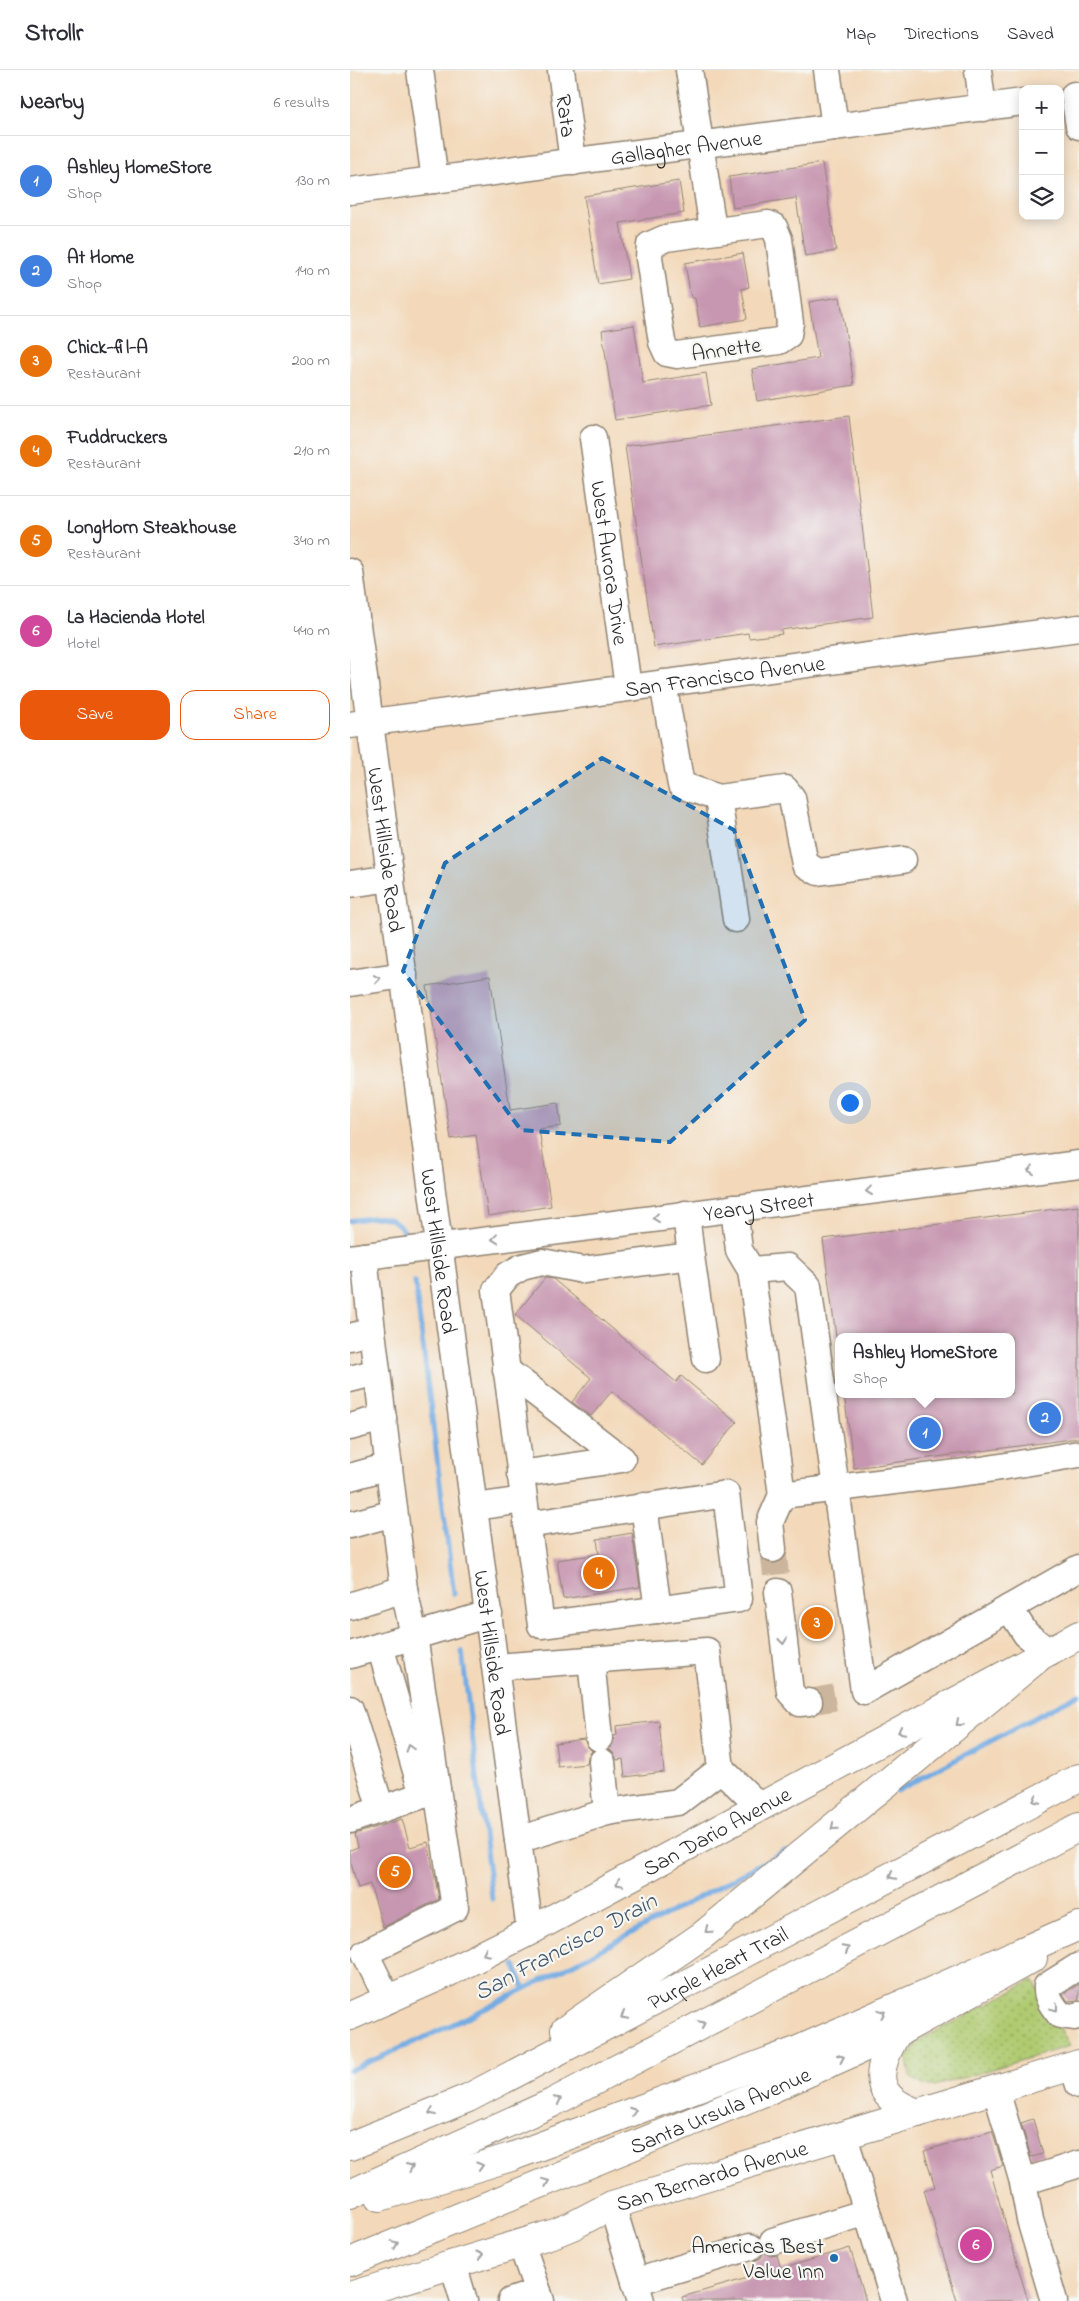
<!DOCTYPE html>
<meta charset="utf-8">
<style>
body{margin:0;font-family:"Indie Flower",sans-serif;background:#f7f7f7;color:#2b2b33}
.controls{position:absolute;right:15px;top:15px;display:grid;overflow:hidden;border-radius:10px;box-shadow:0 2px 12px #0003}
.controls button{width:45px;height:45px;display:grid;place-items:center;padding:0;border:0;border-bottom:1px solid #e1e1e2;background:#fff;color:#2b2b33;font:25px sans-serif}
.you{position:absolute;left:499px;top:1032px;width:18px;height:18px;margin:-12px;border:4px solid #fff;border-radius:50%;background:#1a73e8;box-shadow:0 0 0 8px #1a73e833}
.badge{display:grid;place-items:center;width:32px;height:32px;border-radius:50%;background:#ea580c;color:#fff;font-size:16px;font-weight:700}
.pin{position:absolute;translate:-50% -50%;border:2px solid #fff;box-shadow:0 1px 5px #0006}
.popup{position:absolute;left:485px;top:1263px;width:180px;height:65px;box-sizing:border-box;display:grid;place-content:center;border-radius:10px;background:#fff;filter:drop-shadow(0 1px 4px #0005);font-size:16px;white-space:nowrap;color:#7c7c81}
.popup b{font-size:19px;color:#2b2b33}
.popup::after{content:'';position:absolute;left:50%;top:100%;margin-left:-10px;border:10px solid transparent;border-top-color:#fff}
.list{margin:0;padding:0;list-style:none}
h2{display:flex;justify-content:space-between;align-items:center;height:65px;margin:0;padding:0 20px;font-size:21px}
h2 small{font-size:16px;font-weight:400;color:#7c7c81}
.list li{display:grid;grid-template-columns:32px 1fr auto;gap:15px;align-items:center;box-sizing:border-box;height:90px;padding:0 20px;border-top:1px solid #e1e1e2}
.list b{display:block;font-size:19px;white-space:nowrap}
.list p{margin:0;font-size:16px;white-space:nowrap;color:#7c7c81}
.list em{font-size:16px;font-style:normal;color:#7c7c81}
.actions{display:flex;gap:10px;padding:15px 20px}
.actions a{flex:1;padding:11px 0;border:1px solid #ea580c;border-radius:15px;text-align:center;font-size:18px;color:#ea580c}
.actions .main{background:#ea580c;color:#fff}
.icon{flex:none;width:28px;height:28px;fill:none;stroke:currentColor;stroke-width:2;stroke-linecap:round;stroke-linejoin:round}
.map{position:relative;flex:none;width:729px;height:2231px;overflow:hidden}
header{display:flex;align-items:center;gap:30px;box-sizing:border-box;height:70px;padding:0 25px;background:#fff;border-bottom:1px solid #e1e1e2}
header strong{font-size:24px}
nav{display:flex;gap:28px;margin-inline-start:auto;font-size:18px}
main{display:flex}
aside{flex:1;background:#fff}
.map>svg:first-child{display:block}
</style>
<header>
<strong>Strollr</strong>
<nav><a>Map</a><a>Directions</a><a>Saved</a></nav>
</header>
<main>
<aside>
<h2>Nearby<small>6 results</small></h2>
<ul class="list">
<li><span class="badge" style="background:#3f7fe0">1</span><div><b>Ashley HomeStore</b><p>Shop</p></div><em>130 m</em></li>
<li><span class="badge" style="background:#3f7fe0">2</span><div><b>At Home</b><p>Shop</p></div><em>140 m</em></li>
<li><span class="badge" style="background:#e8710a">3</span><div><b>Chick-fil-A</b><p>Restaurant</p></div><em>200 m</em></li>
<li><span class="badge" style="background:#e8710a">4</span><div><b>Fuddruckers</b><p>Restaurant</p></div><em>210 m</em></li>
<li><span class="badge" style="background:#e8710a">5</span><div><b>LongHorn Steakhouse</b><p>Restaurant</p></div><em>340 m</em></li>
<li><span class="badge" style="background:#d1479c">6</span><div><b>La Hacienda Hotel</b><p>Hotel</p></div><em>440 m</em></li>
</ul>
<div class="actions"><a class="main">Save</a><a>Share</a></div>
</aside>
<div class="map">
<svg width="729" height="2231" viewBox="0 0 729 2231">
<defs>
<pattern id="grass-dots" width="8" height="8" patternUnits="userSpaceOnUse" patternTransform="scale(1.25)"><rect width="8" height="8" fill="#afca70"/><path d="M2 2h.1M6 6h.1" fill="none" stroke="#8fa45c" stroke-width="1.8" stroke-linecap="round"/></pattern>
</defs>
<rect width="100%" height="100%" fill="#f6f6f2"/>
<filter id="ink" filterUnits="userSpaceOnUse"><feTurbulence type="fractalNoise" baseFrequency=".02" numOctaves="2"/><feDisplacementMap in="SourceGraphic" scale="10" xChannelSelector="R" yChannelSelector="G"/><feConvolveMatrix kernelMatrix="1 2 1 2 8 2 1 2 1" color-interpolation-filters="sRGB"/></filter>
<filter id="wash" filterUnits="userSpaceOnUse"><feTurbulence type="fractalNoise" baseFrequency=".0096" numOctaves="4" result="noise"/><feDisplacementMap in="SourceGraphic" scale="20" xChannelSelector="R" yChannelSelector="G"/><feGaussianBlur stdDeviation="1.12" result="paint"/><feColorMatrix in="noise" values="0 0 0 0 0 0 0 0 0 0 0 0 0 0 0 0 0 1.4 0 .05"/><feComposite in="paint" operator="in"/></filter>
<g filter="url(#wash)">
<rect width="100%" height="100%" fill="#f3d9ba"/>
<!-- grass -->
<path fill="url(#grass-dots)" stroke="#6d7a4e" d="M683 1910 720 1976 585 2016H574L560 2007 557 1989 568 1971Z"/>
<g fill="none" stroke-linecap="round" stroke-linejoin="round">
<!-- stream -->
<path stroke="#74ace3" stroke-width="5" d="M0 1151C26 1147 44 1140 58 1168
M65 1212 104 1524
M112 1581 142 1829
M547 1721 729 1624
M165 1896 174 1918
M0 2000C150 1938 292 1857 435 1781"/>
</g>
<g id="blocks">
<!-- building -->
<path fill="#c797b1" d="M472 93 486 181 455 186 446 128 383 138 379 107Z
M329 111 334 143 270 153 279 209 248 214 234 126Z
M393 183 399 217 392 219 397 249 350 257 345 228H341L335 193Z
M490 227 504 315 407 331 402 299 468 288 459 232Z
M284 255 293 313 356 303 361 335 265 350 252 260Z
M499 346 523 547 431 560 432 564 399 568 398 563 304 577 275 376Z
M140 906 160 1040 208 1033 211 1056 189 1059 201 1136 138 1146 126 1065 101 1069 77 916Z
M729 1136V1368L504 1398 494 1324H661V1267H486L473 1169Z
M195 1208 203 1209 326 1312 331 1306 387 1352 352 1395 262 1321 241 1346 222 1332 241 1308 165 1245Z
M282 1463 290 1517 213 1529 207 1490 249 1484 247 1469Z
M309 1651 314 1702 275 1707 273 1689 267 1690 264 1684 259 1679 263 1674 264 1666 267 1665 266 1656Z
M234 1669 237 1676 242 1681 238 1686 237 1694 208 1697 205 1673Z
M52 1749 60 1777 78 1772 89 1829 33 1857 20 1814 8 1818 0 1790V1780L8 1777 5 1764Z
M729 1914V1930L718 1931 713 1924Z
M683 2049 693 2084 681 2087 671 2053Z
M642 2061 653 2096 640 2100 678 2231H607L574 2120 585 2117 574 2081Z
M500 2178 516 2231H333L332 2227 408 2205 404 2191 411 2188 414 2182 420 2186 427 2185 431 2199Z"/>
</g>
</g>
<g filter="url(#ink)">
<use href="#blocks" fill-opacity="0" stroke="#8f8272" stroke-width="1"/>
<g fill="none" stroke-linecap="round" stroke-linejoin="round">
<!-- minor-tunnel -->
<path stroke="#cbb69d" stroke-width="26" stroke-dasharray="26 13" stroke-linecap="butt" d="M423 1479 428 1522
M459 1632 492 1626"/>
<!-- minor casing -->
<g stroke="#8f8272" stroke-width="29">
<g id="minor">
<path d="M70 0 85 110"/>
<path id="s1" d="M211 0 223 92"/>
<path d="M339 0 363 160"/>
<path d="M477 0 485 57"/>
<path d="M628 0 633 38"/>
<path d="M724 25 729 56"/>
<path id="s2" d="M0 121 673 32"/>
<path d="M418 154 424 157 429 169 440 253 438 265 429 271 327 285 317 283 312 272 299 188 300 175 316 168Z"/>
<path id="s3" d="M243 368 278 617"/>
<path id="s4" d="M0 502 180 1861"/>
<path d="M313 613 331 715 368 728 435 719 442 728 455 794 468 802 553 790"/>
<path id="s5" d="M0 655 729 558"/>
<path d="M368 728 386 849"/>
<path d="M0 814 41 808"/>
<path d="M0 913 54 905"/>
<path d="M384 1138 389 1180 401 1200 432 1425 632 1400 729 1384"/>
<path d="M341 1186 356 1289"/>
<path id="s6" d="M0 1188 729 1094"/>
<path d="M401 1200 438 1197 458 1216 514 1621 729 1498"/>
<path d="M22 1261 54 1519"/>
<path d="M0 1267 22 1261 14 1186"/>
<path d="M156 1300 272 1389 170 1404"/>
<path d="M0 1309 27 1302"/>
<path d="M0 1357 33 1348"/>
<path d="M0 1407 39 1396"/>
<path d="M294 1436 308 1540"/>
<path d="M125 1437 174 1430"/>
<path d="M0 1455 44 1443"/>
<path d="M177 1455 376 1424 389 1529 191 1555 146 1220 158 1205 172 1197 192 1192 233 1200 341 1186 336 1144"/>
<path d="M423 1479 420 1452 432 1425"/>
<path d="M428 1522 440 1622 450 1633 459 1632"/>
<path d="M0 1536 54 1519 64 1566 105 1838 15 1883 38 1930"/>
<path d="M659 1538 676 1564 699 1582"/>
<path d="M30 1576 73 1725"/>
<path d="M0 1585 139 1544"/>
<path d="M241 1590 249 1668"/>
<path d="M146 1597 357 1581 371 1699 410 1737"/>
<path d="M0 1639 31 1739"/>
<path d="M252 1692 257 1742"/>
<path d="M0 1750 87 1720"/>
<path d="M168 1770 257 1742 328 1732 371 1699"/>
<path d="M729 1896 697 1916C696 1928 703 1936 710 1945L724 1947 729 1945"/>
<path d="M723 1996 729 2015"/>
<path d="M646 2020 673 2112 680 2150 704 2231"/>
<path d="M494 2066 544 2231"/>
<path d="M673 2112 729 2094"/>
<path d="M262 2135 291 2231"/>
<path d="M423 2171 517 2142"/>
<path d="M171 2173 188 2222"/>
<path d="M103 2194 114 2231"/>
<path d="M285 2212 400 2177"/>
<path d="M161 2231 188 2222 191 2231"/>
</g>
</g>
<!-- major casing -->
<g stroke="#8f8272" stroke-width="30">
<g id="major">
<path id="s7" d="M0 1946 95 1904 180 1861 729 1565"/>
<path d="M547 1963C525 2001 521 2027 568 2043"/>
<path id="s8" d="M0 2192 419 2020 547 1963 683 1888"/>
<path id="s9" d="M0 2226 205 2163 222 2156 262 2135 729 1994"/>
</g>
</g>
<!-- highway casing -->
<g stroke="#8f8272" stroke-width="30">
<g id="highway">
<path d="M215 1960 353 1865 687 1589"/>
<path id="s10" d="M0 2076 118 2028 729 1708"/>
<path d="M0 2124 202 2033 729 1757"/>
<path d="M30 2127 161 2087 446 1981 729 1856"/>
</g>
</g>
<!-- minor -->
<use href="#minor" stroke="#fff" stroke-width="26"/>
<!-- major -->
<use href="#major" stroke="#fff" stroke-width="28"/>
<!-- highway -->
<use href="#highway" stroke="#fff" stroke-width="28"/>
</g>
<!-- one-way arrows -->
<defs><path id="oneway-chevron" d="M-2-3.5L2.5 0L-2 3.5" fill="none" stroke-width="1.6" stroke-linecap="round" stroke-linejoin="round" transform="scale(1.25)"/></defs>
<g stroke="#a0a0a0">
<use href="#oneway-chevron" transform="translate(27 909) rotate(-8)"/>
<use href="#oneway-chevron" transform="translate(681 1100) rotate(173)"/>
<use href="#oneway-chevron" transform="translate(519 1121) rotate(173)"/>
<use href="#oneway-chevron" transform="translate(306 1148) rotate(173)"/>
<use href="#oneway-chevron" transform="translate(145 1169) rotate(173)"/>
<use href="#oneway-chevron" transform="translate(433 1571) rotate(83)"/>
<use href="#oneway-chevron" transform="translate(609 1653) rotate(140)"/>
<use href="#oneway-chevron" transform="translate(551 1661) rotate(152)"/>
<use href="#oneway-chevron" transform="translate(60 1678) rotate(-106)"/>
<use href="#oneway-chevron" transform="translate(686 1730) rotate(152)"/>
<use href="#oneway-chevron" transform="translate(484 1757) rotate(140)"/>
<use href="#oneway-chevron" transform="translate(542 1806) rotate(152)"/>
<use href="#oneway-chevron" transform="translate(269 1813) rotate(152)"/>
<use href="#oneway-chevron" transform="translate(358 1860) rotate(141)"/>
<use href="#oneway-chevron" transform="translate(496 1879) rotate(-28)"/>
<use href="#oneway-chevron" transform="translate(136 1883) rotate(153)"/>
<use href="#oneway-chevron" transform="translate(705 1938) rotate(53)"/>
<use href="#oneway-chevron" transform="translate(532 1943) rotate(-24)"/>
<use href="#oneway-chevron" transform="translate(274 1946) rotate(152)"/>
<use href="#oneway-chevron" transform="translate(352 1954) rotate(-28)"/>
<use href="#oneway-chevron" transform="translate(491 1988) rotate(-24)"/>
<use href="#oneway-chevron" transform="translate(208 2030) rotate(-27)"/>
<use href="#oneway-chevron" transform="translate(283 2041) rotate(-20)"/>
<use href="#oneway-chevron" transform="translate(82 2042) rotate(158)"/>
<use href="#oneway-chevron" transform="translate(130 2096) rotate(-17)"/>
<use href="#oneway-chevron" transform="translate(60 2097) rotate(-24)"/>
<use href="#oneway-chevron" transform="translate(196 2112) rotate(-22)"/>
<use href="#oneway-chevron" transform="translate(45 2174) rotate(-22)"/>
<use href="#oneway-chevron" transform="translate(130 2185) rotate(-17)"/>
</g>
</g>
<!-- marked area -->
<path fill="#1f6fb2" fill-opacity="0.2" stroke="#1f6fb2" stroke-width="4" stroke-dasharray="10 6" stroke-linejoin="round" d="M252 688 384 760 455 950 320 1072 171 1060 53 901 95 793Z"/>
<!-- markers -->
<circle fill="#1f6fb2" stroke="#f6f6f2" stroke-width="2" cx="484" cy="2188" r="5"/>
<g text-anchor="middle" stroke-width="4.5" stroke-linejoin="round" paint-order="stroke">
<!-- street labels -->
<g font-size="22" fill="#2b2b2b" stroke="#f6f6f2">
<text dy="8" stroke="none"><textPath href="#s1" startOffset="46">Rata</textPath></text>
<text dy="8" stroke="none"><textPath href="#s2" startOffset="339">Gallagher Avenue</textPath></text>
<text transform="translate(376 278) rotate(-8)" y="8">Annette</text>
<text dy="8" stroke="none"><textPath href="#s3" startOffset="126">West Aurora Drive</textPath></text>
<text dy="8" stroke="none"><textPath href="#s5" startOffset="378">San Francisco Avenue</textPath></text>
<text dy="8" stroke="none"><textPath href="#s4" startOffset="280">West Hillside Road</textPath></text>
<text dy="8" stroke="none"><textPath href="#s6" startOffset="412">Yeary Street</textPath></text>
<text dy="8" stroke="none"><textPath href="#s4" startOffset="685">West Hillside Road</textPath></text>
<text dy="8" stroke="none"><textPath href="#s4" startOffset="1090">West Hillside Road</textPath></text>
<text dy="8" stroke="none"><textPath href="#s7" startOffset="411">San Dario Avenue</textPath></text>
<text dy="8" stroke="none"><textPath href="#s10" startOffset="409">Purple Heart Trail</textPath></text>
<text dy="8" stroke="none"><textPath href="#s8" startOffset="400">Santa Ursula Avenue</textPath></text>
<text dy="8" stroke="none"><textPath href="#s9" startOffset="382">San Bernardo Avenue</textPath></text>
</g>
<!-- poi labels -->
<g font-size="22" fill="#2b2b2b" stroke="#f6f6f2" text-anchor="end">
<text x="474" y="2183">Americas Best<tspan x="474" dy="25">Value Inn</tspan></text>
</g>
<!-- water labels -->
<g font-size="24" font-style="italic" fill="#45586b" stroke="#f6f6f2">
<text transform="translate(215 1876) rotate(-28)" y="8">San Francisco Drain</text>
</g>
</g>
</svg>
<div class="controls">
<button>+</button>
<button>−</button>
<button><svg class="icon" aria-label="layers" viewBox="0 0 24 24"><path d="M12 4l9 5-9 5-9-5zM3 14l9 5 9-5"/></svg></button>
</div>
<div class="you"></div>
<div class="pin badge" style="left:575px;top:1363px;background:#3f7fe0">1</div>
<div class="popup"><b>Ashley HomeStore</b>Shop</div>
<div class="pin badge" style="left:695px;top:1348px;background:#3f7fe0">2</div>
<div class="pin badge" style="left:467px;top:1553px;background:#e8710a">3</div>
<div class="pin badge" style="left:249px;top:1503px;background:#e8710a">4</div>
<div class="pin badge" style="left:45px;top:1802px;background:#e8710a">5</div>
<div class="pin badge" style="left:626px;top:2175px;background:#d1479c">6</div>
</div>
</main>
